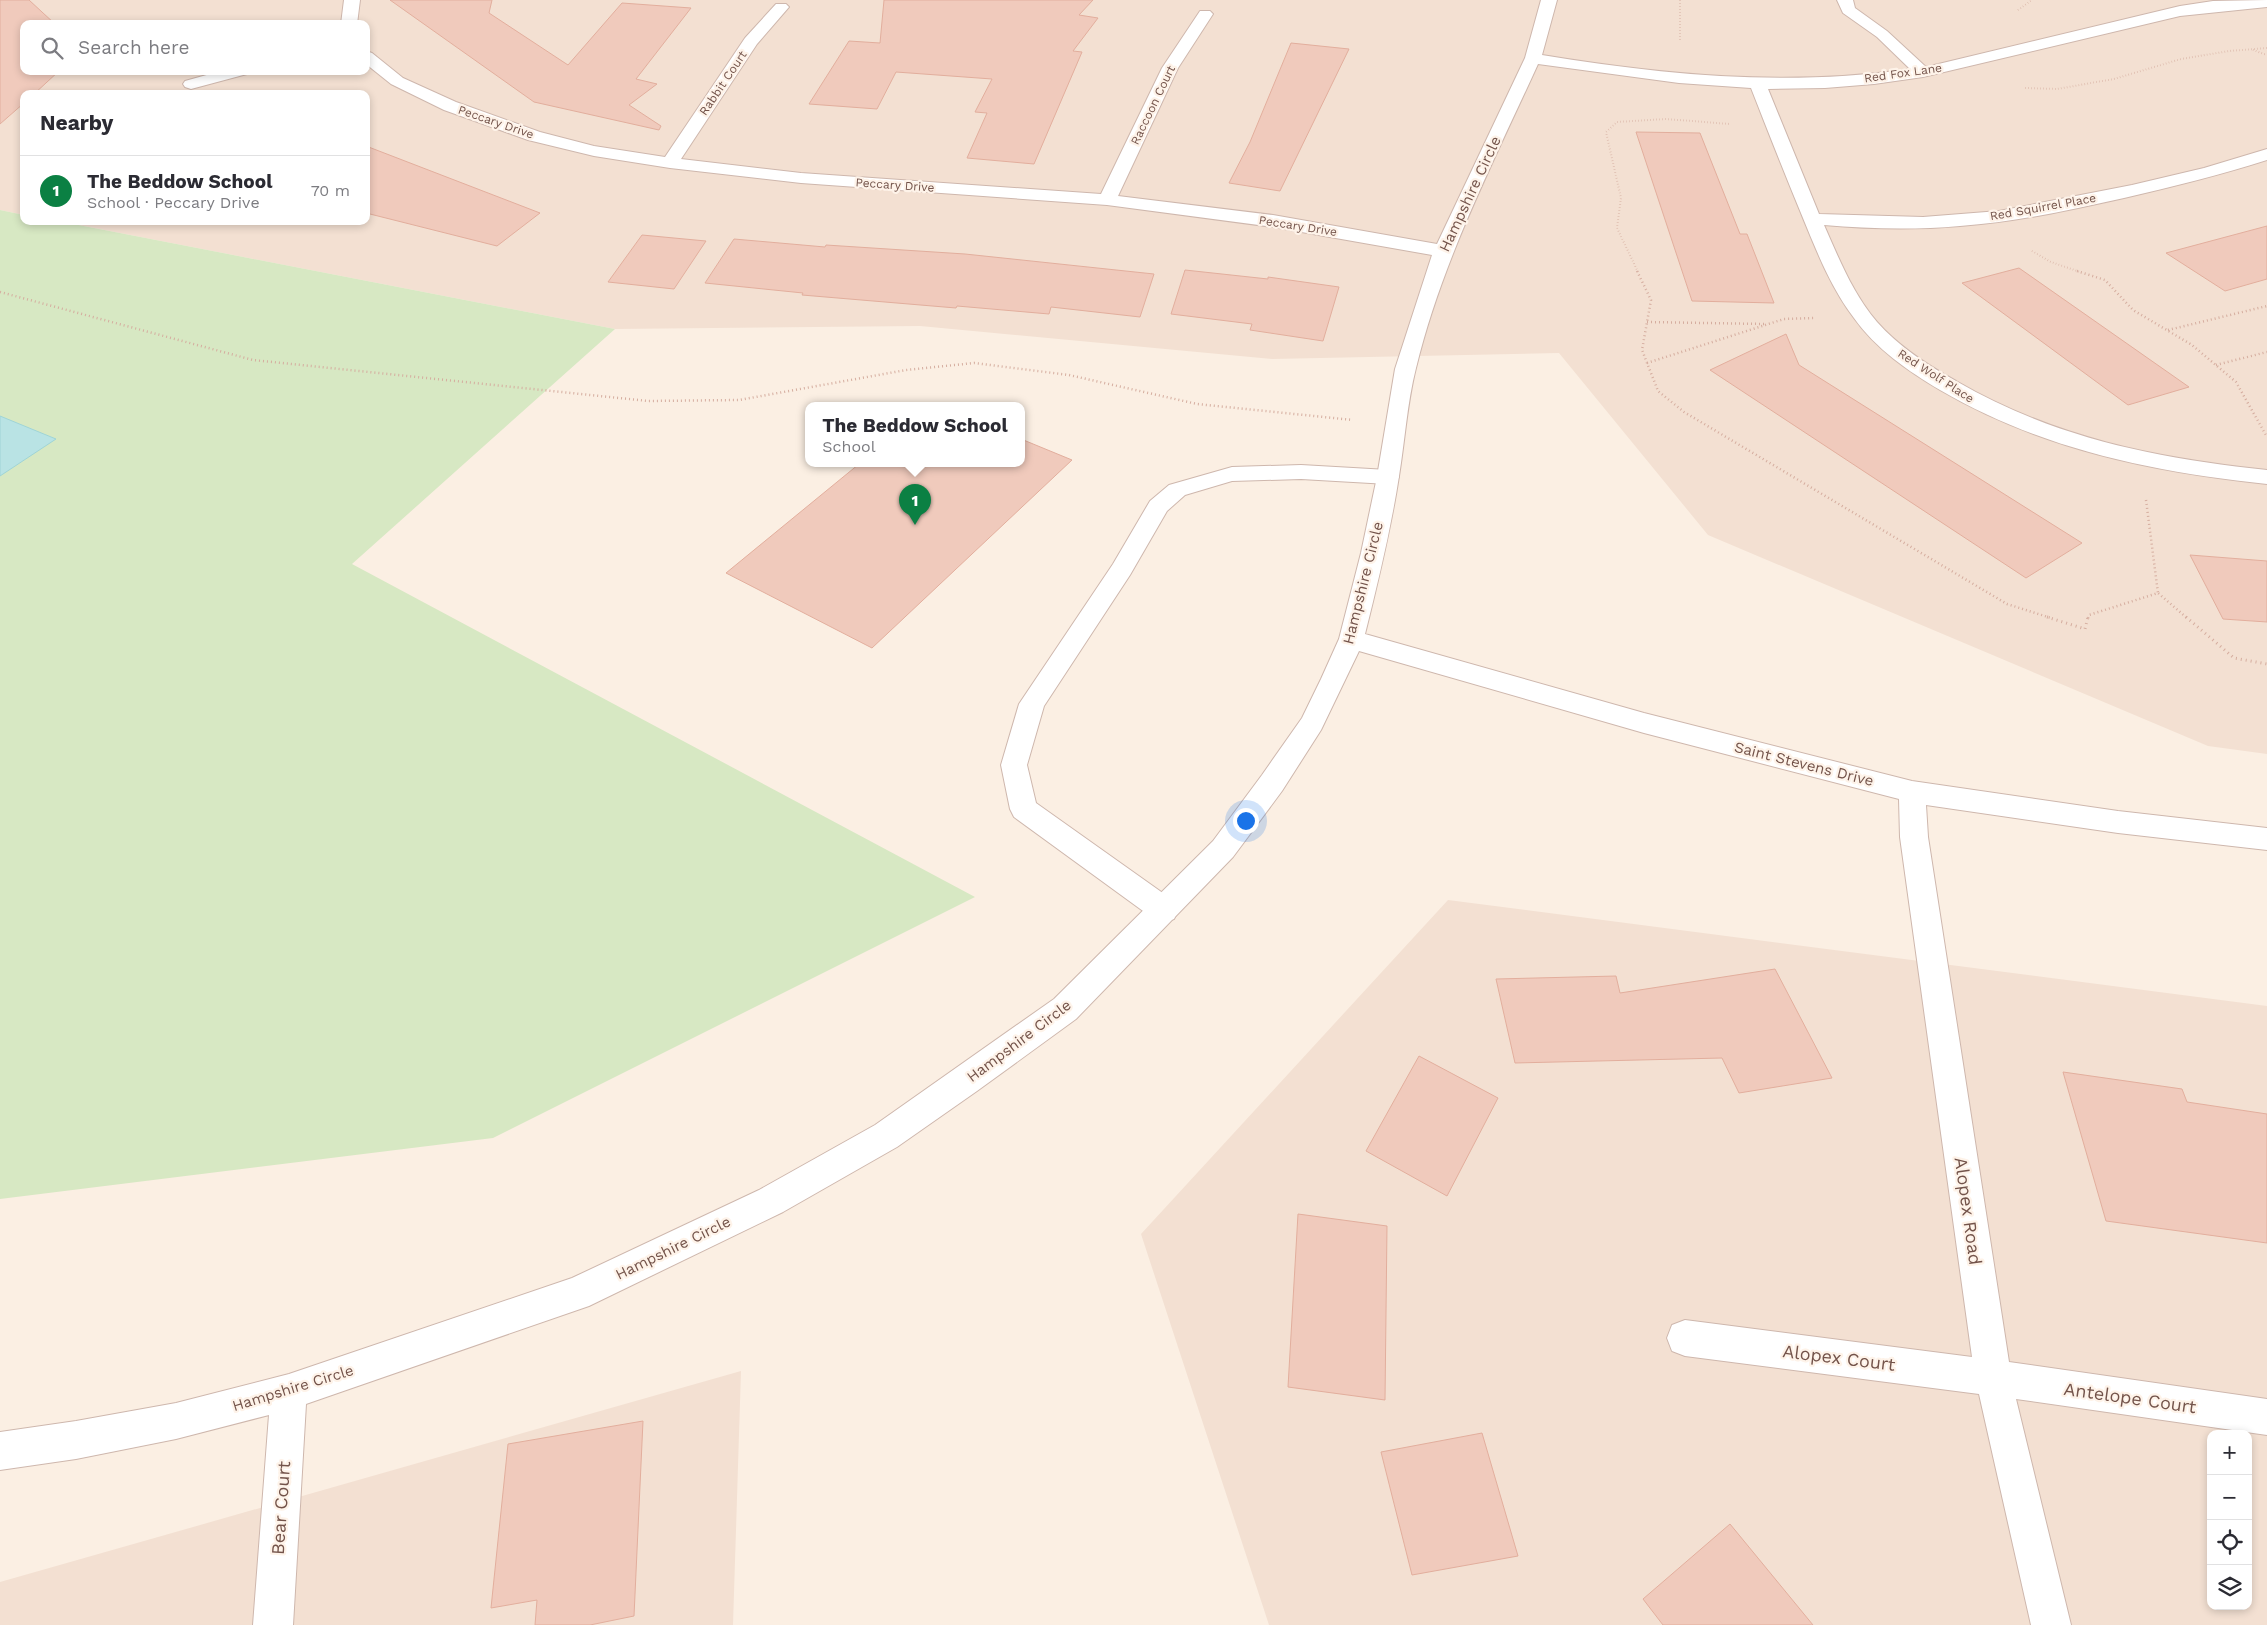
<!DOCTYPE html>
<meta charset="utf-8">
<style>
body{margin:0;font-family:"Work Sans",sans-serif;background:#f7f7f7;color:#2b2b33}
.controls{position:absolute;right:15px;bottom:15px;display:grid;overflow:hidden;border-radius:10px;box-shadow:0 2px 8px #0003}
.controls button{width:45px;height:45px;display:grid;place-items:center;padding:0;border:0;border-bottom:1px solid #e1e1e2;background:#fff;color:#2b2b33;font:25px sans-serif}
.you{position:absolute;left:1245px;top:820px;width:18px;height:18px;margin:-12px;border:4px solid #fff;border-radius:50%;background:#1a73e8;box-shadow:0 0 0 8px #1a73e833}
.badge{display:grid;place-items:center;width:32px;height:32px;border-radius:50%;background:#0b8043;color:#fff;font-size:16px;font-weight:700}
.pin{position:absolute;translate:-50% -41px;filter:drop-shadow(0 1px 2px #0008)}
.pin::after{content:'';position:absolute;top:26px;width:18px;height:15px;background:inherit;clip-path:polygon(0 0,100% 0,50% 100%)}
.popup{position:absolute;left:805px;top:402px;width:220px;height:65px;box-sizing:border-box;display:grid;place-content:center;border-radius:10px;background:#fff;filter:drop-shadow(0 1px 4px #0005);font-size:16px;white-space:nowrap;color:#7c7c81}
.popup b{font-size:19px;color:#2b2b33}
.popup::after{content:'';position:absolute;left:50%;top:100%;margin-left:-10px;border:10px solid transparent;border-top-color:#fff}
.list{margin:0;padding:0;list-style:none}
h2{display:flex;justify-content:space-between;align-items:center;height:65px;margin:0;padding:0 20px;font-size:21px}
h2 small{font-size:16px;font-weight:400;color:#7c7c81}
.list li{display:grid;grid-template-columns:32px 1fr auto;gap:15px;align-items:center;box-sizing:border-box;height:70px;padding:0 20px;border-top:1px solid #e1e1e2}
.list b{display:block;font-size:19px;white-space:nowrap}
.list p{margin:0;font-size:16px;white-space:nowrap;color:#7c7c81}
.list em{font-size:16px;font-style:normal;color:#7c7c81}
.icon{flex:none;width:28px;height:28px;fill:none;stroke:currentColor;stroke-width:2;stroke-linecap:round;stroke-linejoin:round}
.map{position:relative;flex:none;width:2267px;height:1625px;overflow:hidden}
.search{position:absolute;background:#fff;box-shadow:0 2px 8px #0003;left:20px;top:20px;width:350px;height:55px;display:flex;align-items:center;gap:12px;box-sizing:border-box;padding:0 18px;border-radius:10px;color:#7c7c81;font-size:19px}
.panel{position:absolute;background:#fff;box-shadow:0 2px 8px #0003;left:20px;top:90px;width:350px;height:135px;border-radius:10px}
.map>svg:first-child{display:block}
</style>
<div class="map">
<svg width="2267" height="1625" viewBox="0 0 2267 1625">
<rect width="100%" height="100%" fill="#fbefe3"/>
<!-- residential -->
<path fill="#f3e0d2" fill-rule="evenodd" d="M0 0H2267V754L2208 746 1708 535 1559 353 1272 359 920 326 615 329 58 221H366V94H24V215L0 210ZM24 24H366V71H24Z
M1448 900 2267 1006V1625H1269L1141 1234ZM2211 1434H2248V1606H2211Z
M741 1371 733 1625H0V1582Z"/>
<!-- green -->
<path fill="#d7e8c3" d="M0 210 24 215V221H58L615 329 352 564 975 897 493 1138 0 1199Z"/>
<!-- water -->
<path fill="#b9e3e4" stroke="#9fd4d6" d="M0 416 56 439 0 476Z"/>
<!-- building -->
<path fill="#f0cabc" stroke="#e2ae9d" d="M0 0H29L55 24H24V71H59L34 94H24V103L0 124Z
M390 0H492L489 13 568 65 622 3 691 8 636 79 657 84 629 105 661 126 659 130 534 102Z
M884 0H1093L1079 15 1098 18 1073 51 1082 52 1034 164 967 158 987 113 975 112 992 79 896 72 877 109 809 104 849 41 880 43Z
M1291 43 1349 49 1280 191 1229 183 1250 142Z
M1636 132 1700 133 1740 234H1747L1774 303 1692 301Z
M366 146 540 213 497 246 366 213Z
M2267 226V279L2225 291 2166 253Z
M642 235 706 241 674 289 608 282Z
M734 239 825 247 826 245 965 254 1154 274 1140 317 1051 307 1049 314 957 306 956 308 802 295 803 293 705 283Z
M2019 268 2189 387 2128 405 1962 283Z
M1185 270 1268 279V277L1339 287 1323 341 1250 330 1252 324 1171 314Z
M1786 334 1799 365 2082 543 2026 578 1710 370Z
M1021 439 1072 460 872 648 726 573 859 464H1021Z
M2190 555 2267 561V622L2223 619Z
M1775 969 1832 1078 1739 1093 1722 1058 1515 1063 1496 979 1616 976 1620 993Z
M1419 1056 1498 1098 1447 1196 1366 1151Z
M2063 1072 2182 1089 2187 1102 2267 1114V1243L2106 1221Z
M1298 1214 1387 1226 1385 1400 1288 1387Z
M643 1421 634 1616 590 1625H535L537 1600 491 1608 508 1444Z
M1482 1433 1518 1556 1412 1575 1381 1452Z
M1730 1524 1813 1625H1663L1643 1599Z"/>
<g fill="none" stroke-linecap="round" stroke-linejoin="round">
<!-- service casing -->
<g stroke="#ceb7ad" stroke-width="2">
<path id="service" d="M1301 465 1388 470 1396 472 1399 477 1396 482 1388 484 1301 479 1232 481 1185 495 1167 511 1130 575 1044 706 1027 765 1036 803 1174 901 1178 910 1174 919 1164 922 1154 919 1014 817 1010 809 1001 765 1019 704 1113 564 1150 501 1169 485 1232 467Z"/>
</g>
<!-- minor casing -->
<g stroke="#ceb7ad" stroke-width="2">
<path id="minor" d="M344 0H360L357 24H341Z
M1541 0H1557L1542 55C1664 75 1786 87 1910 69L1877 37 1843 13 1837 0H1853L1855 8 1887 31 1926 67 2180 6 2213 1 2267 0V7L2180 16 1923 77 1874 84 1825 88 1768 89 1819 214 1923 217 1999 211 2132 185 2204 168 2267 149V160C2220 175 2172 187 2124 198 2070 210 2016 222 1960 226 1915 230 1869 229 1824 225 1839 259 1853 294 1877 322 1898 346 1927 365 1956 381 2054 438 2155 458 2267 470V484C2152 472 2041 449 1940 390 1908 371 1876 349 1854 318 1831 288 1817 252 1803 218 1785 175 1768 131 1751 88L1679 83 1538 64C1493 163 1442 261 1416 368 1407 403 1405 440 1399 476 1391 529 1378 582 1365 634L1644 713 1912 781 2118 811 2267 828V850L2118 833 1926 805 1928 837 2009 1362 2267 1399V1435L2016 1399 2071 1625H2031L1979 1394 1685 1356 1672 1351 1667 1338 1672 1325 1685 1320 1972 1357 1900 837 1899 799 1644 733 1359 651 1321 730 1282 791 1233 857 1076 1019 977 1091 897 1147 783 1212 589 1306 306 1404 293 1625H253L269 1415 176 1439 76 1459 0 1470V1432L76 1421 176 1403 289 1374 572 1278 759 1190 875 1125 1054 999 1213 841 1262 775 1302 718 1321 679 1339 639 1361 553 1377 477 1395 369 1432 255 1273 227 1107 205 801 183 670 168 594 156 528 140 444 110 391 84 366 64V51L372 53 403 78 456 102 540 132 594 146 665 157 745 38 776 4H786L789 7 757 44 681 159 801 173 1101 194 1162 68 1200 11H1210L1213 14 1178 68 1118 196 1273 215 1437 244 1525 58Z
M221 71H249L247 74 191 89 185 87 183 84 185 81Z"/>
</g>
<!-- path-far2 -->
<path stroke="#d5ad9f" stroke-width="2" stroke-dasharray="0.5 2.5" stroke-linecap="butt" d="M1680 0V42
M2018 10 2032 0
M2253 50 2267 55
M2025 88 2057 89 2114 79 2181 59 2229 51 2267 48
M2032 251 2051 262 2080 272
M1638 272 1617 228 1621 198 1606 132 1617 122 1666 119 1730 124"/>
<!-- path-far1 -->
<path stroke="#d5ad9f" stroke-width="2.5" stroke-dasharray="1 3" stroke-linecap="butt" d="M1637 271 1651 300 1642 350 1658 391 1684 412 2007 604 2051 618
M2077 271 2105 280 2133 310 2192 345 2236 382 2267 437
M0 292 253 360 648 401 739 400 906 370 974 363 1069 375 1197 404 1353 420
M1647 322 1764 324
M2168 330 2267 306
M1647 363 1784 319 1814 318
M2216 365 2267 352
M2146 500 2158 593
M2088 618 2089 615 2158 593 2187 618"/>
<!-- path -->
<path stroke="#d5ad9f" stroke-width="3" stroke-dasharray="1 4" stroke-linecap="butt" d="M2047 617 2085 629 2088 617
M2186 617 2234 658 2267 664"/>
<!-- service -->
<use href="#service" fill="#fff" fill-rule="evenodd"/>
<!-- minor -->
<use href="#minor" fill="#fff" fill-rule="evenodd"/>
</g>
<g text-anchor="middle" stroke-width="4.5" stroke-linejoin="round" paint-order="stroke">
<!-- far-street labels -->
<g font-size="12" fill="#73534a" stroke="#fef3e9">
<text transform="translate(1903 73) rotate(-8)" y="4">Red Fox Lane</text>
<text transform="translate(723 83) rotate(-56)" y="4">Rabbit Court</text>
<text transform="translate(1153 105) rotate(-64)" y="4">Raccoon Court</text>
<text transform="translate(496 122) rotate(19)" y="4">Peccary Drive</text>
<text transform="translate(895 185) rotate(4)" y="4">Peccary Drive</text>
<text transform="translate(2043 207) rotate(-10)" y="4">Red Squirrel Place</text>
<text transform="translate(1298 226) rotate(9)" y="4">Peccary Drive</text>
<text transform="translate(1936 376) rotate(33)" y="4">Red Wolf Place</text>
</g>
<!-- street labels -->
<g font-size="15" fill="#73534a" stroke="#fef3e9">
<text transform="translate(1470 194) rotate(-65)" y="5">Hampshire Circle</text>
<text transform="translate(1363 583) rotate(-76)" y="5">Hampshire Circle</text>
<text transform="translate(1804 764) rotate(14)" y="5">Saint Stevens Drive</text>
<text transform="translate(1019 1041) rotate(-37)" y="5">Hampshire Circle</text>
<text transform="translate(673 1248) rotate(-26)" y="5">Hampshire Circle</text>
<text transform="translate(293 1388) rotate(-17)" y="5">Hampshire Circle</text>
</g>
<!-- near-street labels -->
<g font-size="18" fill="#73534a" stroke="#fef3e9">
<text transform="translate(1968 1211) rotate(82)" y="6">Alopex Road</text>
<text transform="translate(1839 1358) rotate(7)" y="6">Alopex Court</text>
<text transform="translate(2130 1398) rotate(8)" y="6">Antelope Court</text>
<text transform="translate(281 1508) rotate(-86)" y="6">Bear Court</text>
</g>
</g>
</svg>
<div class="controls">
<button>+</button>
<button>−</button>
<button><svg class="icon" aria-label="locate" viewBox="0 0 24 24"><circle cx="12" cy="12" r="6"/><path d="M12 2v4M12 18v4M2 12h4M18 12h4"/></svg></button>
<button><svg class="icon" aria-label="layers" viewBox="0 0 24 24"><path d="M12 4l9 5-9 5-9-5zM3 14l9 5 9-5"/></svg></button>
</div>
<div class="you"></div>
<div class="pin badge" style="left:915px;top:525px">1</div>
<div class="popup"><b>The Beddow School</b>School</div>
<div class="search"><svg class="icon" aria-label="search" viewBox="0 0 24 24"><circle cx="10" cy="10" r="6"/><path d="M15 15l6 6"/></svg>Search here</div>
<section class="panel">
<h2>Nearby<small></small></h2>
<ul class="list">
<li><span class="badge">1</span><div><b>The Beddow School</b><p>School · Peccary Drive</p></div><em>70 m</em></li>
</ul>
</section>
</div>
